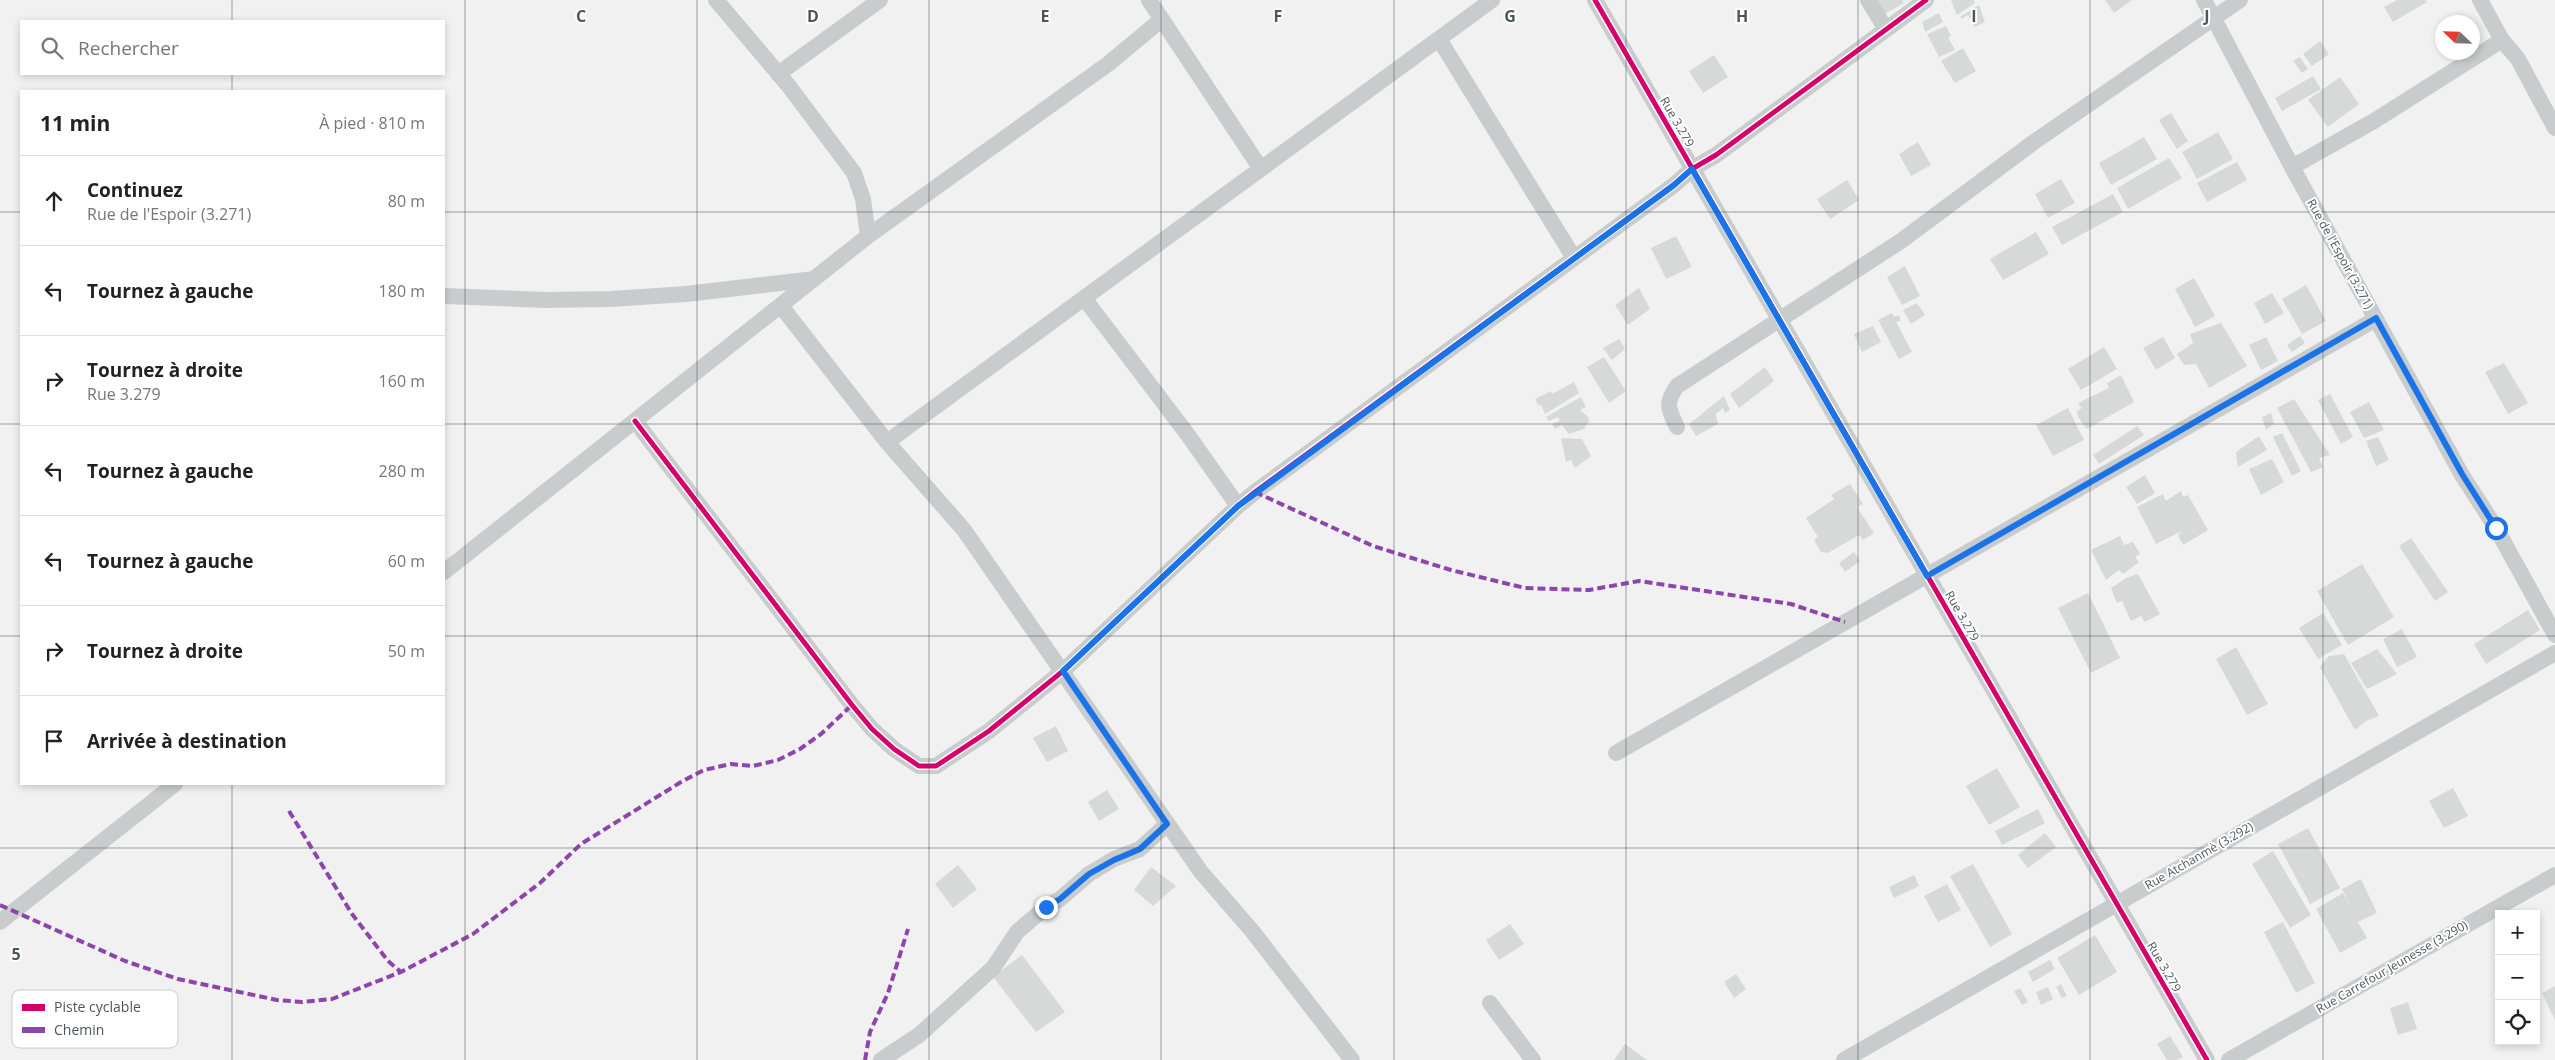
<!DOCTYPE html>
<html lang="fr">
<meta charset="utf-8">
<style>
body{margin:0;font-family:"Open Sans",sans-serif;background:#f6f6f6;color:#222}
.controls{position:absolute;right:15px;bottom:15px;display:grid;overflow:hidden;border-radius:0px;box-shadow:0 2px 8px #0003}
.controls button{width:45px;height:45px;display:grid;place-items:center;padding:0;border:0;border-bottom:1px solid #e0e0e0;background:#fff;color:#222;font:25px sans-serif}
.compass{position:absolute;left:2435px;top:15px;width:45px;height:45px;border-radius:50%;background:#fff;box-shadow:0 2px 8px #0003;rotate:293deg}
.stop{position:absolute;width:15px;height:15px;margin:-11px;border:4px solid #1a73e8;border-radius:50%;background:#fff}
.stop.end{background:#1a73e8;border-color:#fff;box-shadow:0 1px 5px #0008}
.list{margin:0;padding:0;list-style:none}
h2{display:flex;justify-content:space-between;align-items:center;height:65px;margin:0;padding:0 20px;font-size:21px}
h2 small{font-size:16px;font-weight:400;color:#767676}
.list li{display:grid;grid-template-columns:32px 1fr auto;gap:15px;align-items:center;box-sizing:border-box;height:90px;padding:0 20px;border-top:1px solid #e0e0e0}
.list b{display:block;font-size:19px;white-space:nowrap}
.list p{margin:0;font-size:16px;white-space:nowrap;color:#767676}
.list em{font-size:16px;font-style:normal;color:#767676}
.icon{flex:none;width:28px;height:28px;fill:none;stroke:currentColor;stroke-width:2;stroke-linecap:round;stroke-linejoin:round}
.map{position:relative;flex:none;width:2555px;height:1060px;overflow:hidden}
.search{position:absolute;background:#fff;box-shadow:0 2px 8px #0003;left:20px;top:20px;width:425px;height:55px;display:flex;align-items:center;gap:12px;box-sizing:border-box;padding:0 18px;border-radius:0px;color:#767676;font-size:19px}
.panel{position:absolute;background:#fff;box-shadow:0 2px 8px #0003;left:20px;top:90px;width:425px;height:695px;border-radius:0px}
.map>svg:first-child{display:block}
</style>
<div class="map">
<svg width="2555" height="1060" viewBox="0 0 2555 1060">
<rect width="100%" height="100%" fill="#f1f1f1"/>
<!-- building -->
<path fill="#d7d9d9" d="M1875 0H1902L1904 3 1883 15Z
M1951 0H1974L1975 3 1957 15Z
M2105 0H2132L2114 13Z
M2397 0H2425L2427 2 2393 22 2384 7Z
M1979 5 1985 22 1975 27 1968 15 1962 19 1960 17Z
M1939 13 1943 22 1925 32 1922 22Z
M1946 26 1951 36 1948 37 1955 50 1939 57 1927 34Z
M2320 41 2329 54 2312 66 2303 54Z
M1963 48 1976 71 1955 83 1941 61Z
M1714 55 1728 77 1703 93 1689 71Z
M2300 57 2308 69 2302 73 2293 61Z
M2313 76 2321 89 2282 111 2275 98Z
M2340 77 2359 104 2328 127 2308 100Z
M2171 113 2188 141 2177 149 2159 120Z
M2218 132 2233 159 2197 179 2182 152Z
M2144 137 2157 159 2111 185 2099 163Z
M1918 142 1931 165 1911 176 1899 154Z
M2169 158 2182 178 2128 209 2117 188Z
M2237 162 2247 180 2207 202 2197 183Z
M2061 179 2075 203 2048 218 2035 194Z
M1847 180 1859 200 1830 219 1817 199Z
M2113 194 2123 212 2062 245 2052 227Z
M2036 232 2049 254 2003 280 1990 259Z
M1676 236 1692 267 1666 279 1651 248Z
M1905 266 1920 296 1902 305 1887 277Z
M2194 278 2215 316 2195 327 2175 289Z
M2306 285 2326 321 2302 334 2282 299Z
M1639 288 1650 309 1628 325 1615 305Z
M2272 293 2284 313 2265 324 2254 303Z
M1917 303 1925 315 1911 324 1903 310Z
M1892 313 1894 317 1899 315 1901 321 1896 322 1912 352 1899 359 1878 320Z
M2221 323 2247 366 2209 388 2196 364 2184 365 2177 354 2193 343 2190 334Z
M1873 326 1881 342 1862 352 1854 334Z
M2300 336 2305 343 2292 352 2287 345Z
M2163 337 2175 358 2156 370 2143 348Z
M2266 337 2278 361 2261 370 2249 345Z
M1619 339 1625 349 1612 360 1603 348Z
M2104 347 2117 369 2081 390 2068 369Z
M1604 357 1626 391 1609 403 1587 367Z
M2504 363 2528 403 2508 414 2485 372Z
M1765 367 1774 381 1739 408 1730 394Z
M2121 375 2134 402 2087 429 2078 417 2077 411 2082 408 2078 403 2109 388 2107 383Z
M1574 382 1579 393 1545 414 1541 405H1538L1535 399 1551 391 1552 394Z
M2330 394 2353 437 2341 444 2318 400Z
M1724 396 1730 410 1725 413 1723 408 1716 414 1718 424 1696 436 1689 424Z
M1581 397 1586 407 1580 410 1588 417 1589 421 1584 429 1569 434 1562 425 1555 429 1552 424 1560 421 1558 417 1549 421 1546 417Z
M2294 399 2330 455 2319 458 2323 467 2311 472 2277 408Z
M2369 402 2384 430 2364 438 2350 412Z
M2068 408 2084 440 2053 456 2036 425Z
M2271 413 2274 424 2266 430 2262 417Z
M2137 426 2144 435 2099 464 2093 455Z
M2282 433 2301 471 2292 476 2273 437Z
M2259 436 2267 450 2238 467 2236 452Z
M2378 437 2389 460 2376 466 2366 441Z
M1561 438 1582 439 1591 456 1575 468 1571 460 1566 462Z
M2272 459 2284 482 2261 495 2249 469Z
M2145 475 2155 493 2137 504 2126 487Z
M1850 484 1863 504 1857 507 1874 533 1863 540 1859 535 1828 553 1821 552 1814 540 1818 537 1806 518 1834 499 1831 495Z
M2181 491 2183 497 2188 495 2208 530 2183 545 2178 535 2182 531 2156 544 2137 507 2163 494 2166 501Z
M2120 536 2124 545 2133 542 2140 554 2135 557 2139 562 2123 574 2119 570 2106 580 2091 550Z
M2411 538 2448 592 2435 601 2399 546Z
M1854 552 1860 561 1845 572 1839 563Z
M2362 564 2394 617 2348 645 2317 591Z
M2138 574 2160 614 2145 622 2141 616 2131 621 2122 601 2117 603 2111 588 2126 578Z
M2088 593 2120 658 2091 673 2058 608Z
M2528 610 2540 630 2486 664 2474 644Z
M2323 613 2342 645 2318 659 2299 628Z
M2402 629 2417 657 2397 667 2383 639Z
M2236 647 2268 704 2247 715 2216 659Z
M2377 649 2397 674 2367 689 2351 663Z
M2344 654 2379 716 2366 721 2355 730 2320 667 2329 656Z
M1056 726 1068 751 1047 762 1033 738Z
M1997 768 2020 807 1989 825 1966 786Z
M2453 788 2468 816 2444 828 2429 801Z
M1107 790 1119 809 1099 821 1088 802Z
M2038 809 2045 823 2002 845 1995 831Z
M2308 828 2340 888 2310 904 2278 844Z
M2045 833 2056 847 2028 868 2018 855Z
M2273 851 2311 915 2290 928 2252 864Z
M1973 864 2012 934 1990 947 1950 876Z
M958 865 977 889 953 908 935 884Z
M1151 867 1176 886 1153 906 1134 890Z
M1914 875 1919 886 1894 898 1889 887Z
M2361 879 2377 913 2358 922 2367 938 2340 953 2316 909 2343 893 2352 909 2342 889Z
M1947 884 1961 910 1938 922 1924 896Z
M2283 922 2315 983 2296 993 2264 932Z
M1510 924 1524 944 1499 960 1486 940Z
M2095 935 2117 972 2079 995 2057 958Z
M1022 955 1065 1012 1036 1032 993 977Z
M2050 960 2055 969 2033 982 2028 972Z
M1736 974 1746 989 1734 998 1724 982Z
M2061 984 2067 996 2062 998 2056 987Z
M2555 986V1020L2542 993Z
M2048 987 2053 999 2041 1005 2036 992Z
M2020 988 2028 1002 2022 1005 2014 991Z
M2408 1002 2417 1029 2398 1035 2390 1008Z
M2170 1036 2183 1057 2177 1060H2167L2157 1044Z
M1625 1044 1647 1060H1614Z"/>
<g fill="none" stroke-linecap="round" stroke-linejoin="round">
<!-- street -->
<path stroke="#c9cccd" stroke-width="16" d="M716 0 788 85 854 173 863 199 868 236
M1149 0 1261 169
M1595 0 2207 1060
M1868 0 1886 29
M2204 0 2292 167 2462 475 2496 528 2555 635
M2480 0 2502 40 2518 59 2555 128
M1439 39 1574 258
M778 74 880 0
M2292 167 2374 121 2502 40
M444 296 545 300 611 299 686 294 814 279
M1084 298 1188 435 1238 506
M781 306 887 442 964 530 1201 872 1253 932 1352 1060
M635 421 852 705 872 729 894 749 919 766H936L989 731 1063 671 1238 506 1255 492 1674 185 1692 169 1716 155 1926 0
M1677 427C1668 409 1665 403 1677 386L1901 241 2034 142 2240 0
M887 442 1492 0
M444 572 868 236 1108 64 1161 20
M1616 753 2376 319
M0 922 175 784
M1490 1003 1533 1060
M881 1060 919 1035 993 968 1017 932 1046 907 1060 899 1089 874 1114 859 1140 849 1167 824
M1844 1060 2555 653
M2229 1060 2555 875"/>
<!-- quiet -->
<path stroke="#8e44ad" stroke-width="4" stroke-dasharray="8 4" stroke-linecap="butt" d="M1255 492 1373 546 1451 570 1525 588 1589 590 1639 581 1791 604 1845 622
M289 811 352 914 388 961 401 972
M0 905 125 961 178 979 277 1000 302 1002 332 999 401 972 473 934 540 883 581 844 681 782 704 770 731 764 753 766 778 760 800 749 821 734 852 705
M865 1060 870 1032 888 993 908 929"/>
<!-- cycleway casing -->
<g stroke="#fff" stroke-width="8">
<path id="cycleway" d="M1595 0 2207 1060
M635 421 852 705 872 729 894 749 919 766H936L989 731 1063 671 1238 506 1255 492 1674 185 1692 169 1716 155 1926 0"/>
</g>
<!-- cycleway -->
<use href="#cycleway" stroke="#d6006c" stroke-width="5"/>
</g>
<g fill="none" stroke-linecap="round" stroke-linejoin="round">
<!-- route -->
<path stroke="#1a73e8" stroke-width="6" d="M1046 907 1060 899 1089 874 1114 860 1140 849 1167 824 1063 671 1238 506 1674 185 1692 169 1927 576 2376 318 2462 474 2496 528"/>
</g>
<!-- grid -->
<path fill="none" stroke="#49575d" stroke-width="1" stroke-opacity="0.55" d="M232 0V21M465 0V1060M697 0V1060M929 0V1060M1161 0V1060M1394 0V1060M1626 0V1060M1858 0V1060M2090 0V1060M2323 0V1060M232 74V91M0 212H21M444 212H2555M0 424H21M444 424H2555M0 636H21M444 636H2555M232 784V1060M0 848H2555"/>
<g text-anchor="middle" stroke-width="4" stroke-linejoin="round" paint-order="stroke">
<!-- street labels -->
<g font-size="12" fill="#49575d" stroke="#fff">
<text transform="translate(1677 122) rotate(60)" y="4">Rue 3.279</text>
<text transform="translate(2340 254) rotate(61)" y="4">Rue de l'Espoir (3.271)</text>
<text transform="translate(1962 616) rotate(60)" y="4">Rue 3.279</text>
<text transform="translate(2199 856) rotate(-30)" y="4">Rue Atchanmè (3.292)</text>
<text transform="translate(2164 967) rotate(60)" y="4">Rue 3.279</text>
<text transform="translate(2392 967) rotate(-30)" y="4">Rue Carrefour Jeunesse (3.290)</text>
</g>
</g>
<!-- legend -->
<rect x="12" y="990" width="166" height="58" rx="8" fill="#fff" stroke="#c8cdce" stroke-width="1"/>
<rect x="22" y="1004" width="23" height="7" fill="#d6006c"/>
<rect x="22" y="1027" width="23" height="6" fill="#8e44ad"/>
<g font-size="14" fill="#49575d">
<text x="54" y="1012">Piste cyclable</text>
<text x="54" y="1035">Chemin</text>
</g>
<g font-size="16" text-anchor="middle" font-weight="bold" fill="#49575d" stroke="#fff" stroke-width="4" stroke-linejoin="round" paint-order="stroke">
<text x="581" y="22">C</text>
<text x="813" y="22">D</text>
<text x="1045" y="22">E</text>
<text x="1278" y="22">F</text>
<text x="1510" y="22">G</text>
<text x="1742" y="22">H</text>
<text x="1974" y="22">I</text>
<text x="2207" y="22">J</text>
<text x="16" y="960">5</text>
</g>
</svg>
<div class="controls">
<button>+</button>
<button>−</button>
<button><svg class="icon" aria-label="locate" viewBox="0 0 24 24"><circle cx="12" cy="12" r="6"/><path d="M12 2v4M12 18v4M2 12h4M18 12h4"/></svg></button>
</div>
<svg class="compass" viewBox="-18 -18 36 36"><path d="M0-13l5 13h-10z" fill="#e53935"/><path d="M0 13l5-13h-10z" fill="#767676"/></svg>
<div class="stop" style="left:2496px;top:528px"></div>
<div class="stop end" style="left:1046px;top:907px"></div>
<div class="search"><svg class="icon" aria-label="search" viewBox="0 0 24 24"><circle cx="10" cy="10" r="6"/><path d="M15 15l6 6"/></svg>Rechercher</div>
<section class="panel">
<h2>11 min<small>À pied · 810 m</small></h2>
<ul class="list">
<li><svg class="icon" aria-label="ahead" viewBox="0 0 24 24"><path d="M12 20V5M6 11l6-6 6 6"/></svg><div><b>Continuez</b><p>Rue de l'Espoir (3.271)</p></div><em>80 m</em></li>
<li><svg class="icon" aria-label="left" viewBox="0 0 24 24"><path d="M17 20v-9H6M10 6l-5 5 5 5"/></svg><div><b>Tournez à gauche</b></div><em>180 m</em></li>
<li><svg class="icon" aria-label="right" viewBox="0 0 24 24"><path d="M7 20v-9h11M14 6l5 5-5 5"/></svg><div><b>Tournez à droite</b><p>Rue 3.279</p></div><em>160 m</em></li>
<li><svg class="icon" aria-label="left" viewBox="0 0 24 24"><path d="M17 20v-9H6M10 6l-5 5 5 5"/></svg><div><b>Tournez à gauche</b></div><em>280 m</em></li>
<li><svg class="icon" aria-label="left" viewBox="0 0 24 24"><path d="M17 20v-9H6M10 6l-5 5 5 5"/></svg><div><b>Tournez à gauche</b></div><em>60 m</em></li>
<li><svg class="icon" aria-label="right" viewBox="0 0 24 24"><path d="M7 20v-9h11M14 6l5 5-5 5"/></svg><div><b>Tournez à droite</b></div><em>50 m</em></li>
<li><svg class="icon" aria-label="arrive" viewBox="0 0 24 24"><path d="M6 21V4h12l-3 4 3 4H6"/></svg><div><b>Arrivée à destination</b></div></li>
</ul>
</section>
</div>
